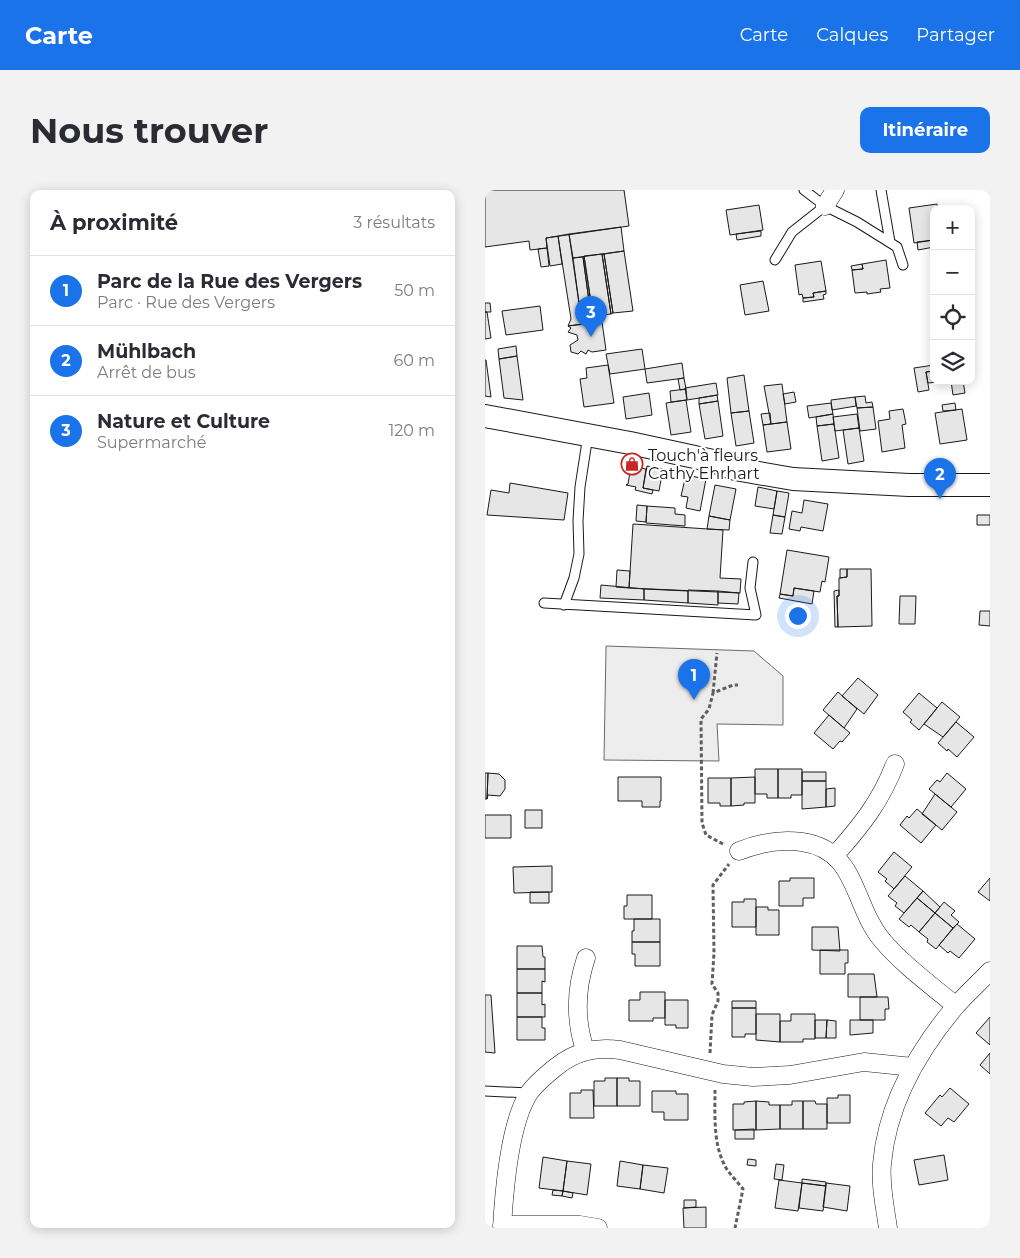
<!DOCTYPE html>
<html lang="fr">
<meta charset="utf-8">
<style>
body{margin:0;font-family:Montserrat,sans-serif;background:#f2f2f3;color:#2b2b33}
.controls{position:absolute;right:15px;top:15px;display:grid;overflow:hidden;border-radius:10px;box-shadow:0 2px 12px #0003}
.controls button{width:45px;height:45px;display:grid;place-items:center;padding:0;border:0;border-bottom:1px solid #e1e1e2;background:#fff;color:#2b2b33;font:25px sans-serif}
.you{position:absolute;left:312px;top:425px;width:18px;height:18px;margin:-12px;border:4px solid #fff;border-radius:50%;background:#1a73e8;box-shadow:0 0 0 8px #1a73e833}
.badge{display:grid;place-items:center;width:32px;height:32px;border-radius:50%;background:#1a73e8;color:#fff;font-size:16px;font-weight:700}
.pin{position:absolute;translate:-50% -41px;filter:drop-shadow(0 1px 2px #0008)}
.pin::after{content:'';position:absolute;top:26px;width:18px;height:15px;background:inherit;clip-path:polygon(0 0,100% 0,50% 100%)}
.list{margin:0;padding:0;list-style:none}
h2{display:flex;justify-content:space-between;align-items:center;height:65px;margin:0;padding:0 20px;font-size:21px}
h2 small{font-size:16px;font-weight:400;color:#7c7c81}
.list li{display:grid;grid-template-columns:32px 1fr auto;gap:15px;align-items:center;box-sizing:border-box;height:70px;padding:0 20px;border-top:1px solid #e1e1e2}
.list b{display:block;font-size:19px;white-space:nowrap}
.list p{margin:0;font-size:16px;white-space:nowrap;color:#7c7c81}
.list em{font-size:16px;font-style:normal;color:#7c7c81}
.icon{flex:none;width:28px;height:28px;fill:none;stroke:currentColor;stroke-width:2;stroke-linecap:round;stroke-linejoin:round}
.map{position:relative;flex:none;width:505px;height:1038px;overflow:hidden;border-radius:10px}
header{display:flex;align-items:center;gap:30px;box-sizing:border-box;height:70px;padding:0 25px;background:#1a73e8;color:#fff}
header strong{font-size:24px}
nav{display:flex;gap:28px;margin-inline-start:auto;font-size:18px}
.intro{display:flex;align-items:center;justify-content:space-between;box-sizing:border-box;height:120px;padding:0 30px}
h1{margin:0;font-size:35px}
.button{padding:12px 22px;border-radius:10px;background:#1a73e8;color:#fff;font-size:18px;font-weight:700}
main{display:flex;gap:30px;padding:0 30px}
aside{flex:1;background:#fff;border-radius:10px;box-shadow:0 2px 12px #0003}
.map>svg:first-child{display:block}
</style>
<header>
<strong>Carte</strong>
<nav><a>Carte</a><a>Calques</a><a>Partager</a></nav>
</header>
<div class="intro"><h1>Nous trouver</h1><a class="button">Itinéraire</a></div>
<main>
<aside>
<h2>À proximité<small>3 résultats</small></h2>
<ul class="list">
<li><span class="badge">1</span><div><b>Parc de la Rue des Vergers</b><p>Parc · Rue des Vergers</p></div><em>50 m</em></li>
<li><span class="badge">2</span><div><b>Mühlbach</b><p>Arrêt de bus</p></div><em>60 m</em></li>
<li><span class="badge">3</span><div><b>Nature et Culture</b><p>Supermarché</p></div><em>120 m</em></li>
</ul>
</aside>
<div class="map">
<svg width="505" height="1038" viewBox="0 0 505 1038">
<rect width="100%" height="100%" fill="#fff"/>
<!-- built -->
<path fill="#ededed" stroke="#6a6a6a" d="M121 456 269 461 298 486V535L232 534 234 571 119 570Z"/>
<!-- building -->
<path fill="#e6e6e6" stroke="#1a1a1a" d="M0 0H139L144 36 61 48 62 58 45 60 44 51 0 57Z
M452 14 453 19H449V50L429 53 424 18Z
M274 15 278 40 245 45 241 20Z
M136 37 139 61 88 68 84 44Z
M276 41V46L252 50 251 44Z
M84 44 97 134 83 136 86 129 73 46Z
M73 46 77 74 65 76 61 48Z
M449 50V57L433 60 432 52Z
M62 58 64 76 56 77 53 59Z
M139 61 148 121 128 123 119 64Z
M117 64H119L128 123 126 124Z
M117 64 126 124 108 126 99 66Z
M99 66 108 126H106L98 67Z
M98 67 106 126 96 128 88 68Z
M401 70 405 98 395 99 396 102 382 104V102L370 103 367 80 378 79 377 74Z
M336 71 341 101 328 103 329 107 318 108 317 104 314 105 310 75Z
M377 74 378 79 367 80 366 76Z
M278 91 284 121 260 125 255 95Z
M341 101V104L338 105 339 109 318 112V108L329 107 328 103Z
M0 113H5L6 122H0Z
M55 116 58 140 21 145 17 121Z
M0 122H2L6 148 0 149Z
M116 125 117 132 97 134 96 128Z
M117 132 121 160 107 162 103 160 101 164 96 161 93 164 86 162 85 155 93 150 92 145 83 142 86 138 83 136Z
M31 156 32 166 14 169 13 159Z
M157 159 160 179 125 184 121 164Z
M32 166 38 210 19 208 14 169Z
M0 170H1L6 207 0 206Z
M197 173 199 188 162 193 160 179Z
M123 175 129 213 99 217 95 189 102 188 101 178Z
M449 175V181L441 182 444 200 433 202 429 178Z
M449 181V191L453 192 443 193 441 182Z
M259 185 264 221 246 223 242 188Z
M199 188 201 199 195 200 193 189Z
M466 191H478L480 203 468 205Z
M231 193 233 205 202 210 200 198Z
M297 194 302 232 286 234 279 196Z
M201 199 202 210 186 212 185 201Z
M309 202 311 212 300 214 298 204Z
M164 203 167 225 141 229 138 207Z
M232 205 233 211 214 214V208Z
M380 206 381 213 387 212 388 217 372 218 370 207Z
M370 207 371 216 347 220 346 210Z
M201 210 206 242 186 245 181 213Z
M233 211 238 246 220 249 214 214Z
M346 213 348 224 324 228 322 216Z
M470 213 471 220 458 221 457 215Z
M388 217 391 239 375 241 372 218Z
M418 219 421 234 417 235 420 258 397 262 393 231 405 229 404 221Z
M477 219 482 250 455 254 450 223Z
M264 221 269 253 251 256 246 223Z
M285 223 286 234 278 235 276 224Z
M348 224 349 234 332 236 331 227Z
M372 224 374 238 350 241 348 227Z
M302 232 306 259 282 262 278 235Z
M349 234 354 268 337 271 332 236Z
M374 238 379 271 363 274 358 240Z
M146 276 161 279 158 298 168 300 167 304 150 300 151 297 141 295 143 294Z
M162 276 178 279 174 301 158 298Z
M201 285 221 289 215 321 201 318 203 307 196 306Z
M25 293 83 303 79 330 2 325 6 300 24 303Z
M230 295 251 299 245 330 224 326Z
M273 297 292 301 289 319 270 316Z
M292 301 304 303 300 327 288 325Z
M319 310 343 314 338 341 316 337 315 341 304 339 307 321 317 323Z
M152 315 162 316 161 332 151 331Z
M162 316 190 318V324L200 325V336L161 333Z
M288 325 300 327 297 344 285 343Z
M492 325H505V335H492Z
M224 326 245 330 244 340 222 339Z
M148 334 238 340 235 388 256 389 255 403 144 398Z
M302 360 344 367 340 392 337 391 335 402 309 398 308 406 295 404Z
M355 379H362V387L355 388Z
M362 379H386L387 436 353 437 352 406H354V388L362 387Z
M132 380 145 381 144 398 131 397Z
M116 395 159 399V410L115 408Z
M309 398 329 401 327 414 294 408 295 404 308 406Z
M159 399 203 401V413L159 410Z
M203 400 233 401V415L203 413Z
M354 400V406H352L353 437H350L349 401Z
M233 401 254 403 253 414 233 413Z
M415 406H431L430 434H414Z
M495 421H505V436L494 435Z
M373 488 393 505 379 524 357 506Z
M353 502 372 519 359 538 338 520Z
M434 503 452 518 434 540 425 532 427 530 418 522Z
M457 512 475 527 458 547 439 534Z
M344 525 365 543 357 552 355 551 348 559 329 543Z
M471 532 489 547 472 567 463 559 462 561 453 553Z
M270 579H293V608H282V604H270Z
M293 579H317V605H306V608H293Z
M317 582H341V591H317Z
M0 583H3L2 609H0Z
M3 583 14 584 20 590V599L15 606 3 605 2 609Z
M462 583 481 599 466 617 444 599 452 590 455 592Z
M133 587H176V611H175V617H157V611H133Z
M270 587V613H259V615L246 616V588Z
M223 588H246V616H235V613H223Z
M317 591H341V617L317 619Z
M350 598V616L341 617V599Z
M450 604 472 622 457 640 437 624Z
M432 619 451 635 436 653 415 635 422 626 424 628Z
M40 620H57V638H40Z
M0 625H26V648H0Z
M409 662 427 677 409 699 400 691 402 689 393 682Z
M67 676V702L29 703 28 677Z
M420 686 438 701 419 723 410 716 412 713 403 706Z
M305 688H329V708H318V716H294V691H305Z
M505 688V711L493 702Z
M438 701 455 717 450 723 432 708Z
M45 702H64V713H45Z
M142 705H167V729H139V716H142Z
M432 708 450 723 434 742 426 735 424 737 414 729Z
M259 709H271V737H247V712H259Z
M459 712 470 721 466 725 474 732 468 738 450 723Z
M271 717H283V720H294V745H271Z
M450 723 468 738 451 759 442 752 443 749 434 742Z
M149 729H175V752H147V741H149Z
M472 734 490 749 474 768 465 761 463 763 454 755Z
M327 737H353L355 761 327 760Z
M147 752H175V776H150V764H147Z
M32 756H57L58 767H60V779H32Z
M335 760H363V773H360V784H335Z
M32 779H60V792L57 791V803H32Z
M363 784H389L392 807H363Z
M155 802H180V828H168V831H144V810H155Z
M32 803H57V815L60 814V827H32Z
M0 805H6L10 863 0 862Z
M375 807H403L404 819H400V830H375Z
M180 810H203V838H191V835H180Z
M247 811H271V818H247Z
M247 818H271V844H260V847H247Z
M271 824H295V852L271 850Z
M306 824H330V849H318V852H295V831H306Z
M32 827H57V838H60V850H32Z
M505 827V855L491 843Z
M330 830H342L341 848H330Z
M342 830 351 831V848H341Z
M365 830H388V843L365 845Z
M505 863V884L495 875Z
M120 888H132V916H109V891H120Z
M132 888H144V891H155V916H132Z
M465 898 484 914 469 932 463 928 456 936 440 923 455 905 457 907Z
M96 900H108L109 928H85V903H96Z
M167 901H191V904H203V930H179V922H167Z
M353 905H365V933H342V908H353Z
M271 911V940H248V914H259V912Z
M271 911 284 912V915H295V939L271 940Z
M307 911H318V939H295V915H307Z
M318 911H330L331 914H342V939H318Z
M269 939V949H250V940Z
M459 965 463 990 434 995 429 970Z
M58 967 82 971 78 1001 54 998Z
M263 969 271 970V976L262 975Z
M82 971 106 974 102 1005 78 1001Z
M135 971 158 975 155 999 132 996Z
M291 974 299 975 297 990 289 989Z
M158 975 183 978 179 1003 155 999Z
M317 989 341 992V996L317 993Z
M294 990 317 993 313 1021 290 1018Z
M317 993 341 996 338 1021 314 1018Z
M341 993 365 996 362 1021 338 1017Z
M68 1000 78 1001 77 1006 67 1005Z
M78 1001 88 1003 87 1008 77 1006Z
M199 1010H211V1017L199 1018Z
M221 1017V1038H199L198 1018Z"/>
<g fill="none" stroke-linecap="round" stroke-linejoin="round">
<!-- service casing -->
<g stroke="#1a1a1a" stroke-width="11">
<path id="service" d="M319 0 340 16 372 32 412 57 418 75
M396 0 405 52
M290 70 307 42 340 16
M59 413 271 425 265 398 268 372
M79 415 89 388 94 364 93 331 95 297 103 245
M0 901 44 903"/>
</g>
<!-- minor casing -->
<g stroke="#1a1a1a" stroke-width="19">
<path id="minor" d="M340 16 350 0
M254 661C274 653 295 649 317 652 373 660 367 714 397 750 418 775 446 795 471 816
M350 665C376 636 396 611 410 574
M100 860C90 830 91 798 101 768
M17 1035H95L113 1038
M17 1038C19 1002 24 934 44 903 51 893 61 885 71 877 91 861 110 857 135 860L238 884 268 887 305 885 379 872 428 877
M403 1038C400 1017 395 995 397 974 402 915 433 861 470 817 481 804 494 793 505 781"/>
</g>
<!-- tertiary casing -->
<g stroke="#1a1a1a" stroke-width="24">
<path id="tertiary" d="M0 226 145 253 228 271 250 279 308 289 424 295H505"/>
</g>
<!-- path -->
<path stroke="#5f5f5f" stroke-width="3" stroke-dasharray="4 2.5" stroke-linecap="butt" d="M228 503 232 463
M238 654 221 645 217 633 216 529 224 519 228 503 248 495H253
M225 863 227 825 233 811V803L227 794 229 763 228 695 244 674
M230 900C230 923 228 952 239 974 243 983 252 991 258 999L250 1038"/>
<!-- service -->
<use href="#service" stroke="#fff" stroke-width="9"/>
<!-- minor -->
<use href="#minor" stroke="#fff" stroke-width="18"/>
<!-- tertiary -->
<use href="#tertiary" stroke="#fff" stroke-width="22"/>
</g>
<!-- icons -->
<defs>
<g id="shop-ring" transform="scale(1.125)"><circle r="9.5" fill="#fff" stroke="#c62828" stroke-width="1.5"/><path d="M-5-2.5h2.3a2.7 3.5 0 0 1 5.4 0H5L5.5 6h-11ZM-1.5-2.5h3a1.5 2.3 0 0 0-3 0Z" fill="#c62828"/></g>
</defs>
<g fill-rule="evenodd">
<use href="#shop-ring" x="147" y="274"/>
</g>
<g text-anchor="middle" stroke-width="4" stroke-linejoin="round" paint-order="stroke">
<!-- poi labels -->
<g font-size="16" fill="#1a1a1a" stroke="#fff" text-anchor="start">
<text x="163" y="271">Touch'à fleurs<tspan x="163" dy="18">Cathy Ehrhart</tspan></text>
</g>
</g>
</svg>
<div class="controls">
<button>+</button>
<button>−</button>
<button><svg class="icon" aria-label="locate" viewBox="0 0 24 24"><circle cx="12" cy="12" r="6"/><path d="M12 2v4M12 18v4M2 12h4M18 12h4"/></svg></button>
<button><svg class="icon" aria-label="layers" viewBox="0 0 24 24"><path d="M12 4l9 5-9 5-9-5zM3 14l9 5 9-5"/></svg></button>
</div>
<div class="you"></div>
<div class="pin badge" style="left:209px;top:510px">1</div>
<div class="pin badge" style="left:455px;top:309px">2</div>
<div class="pin badge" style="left:106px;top:147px">3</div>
</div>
</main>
